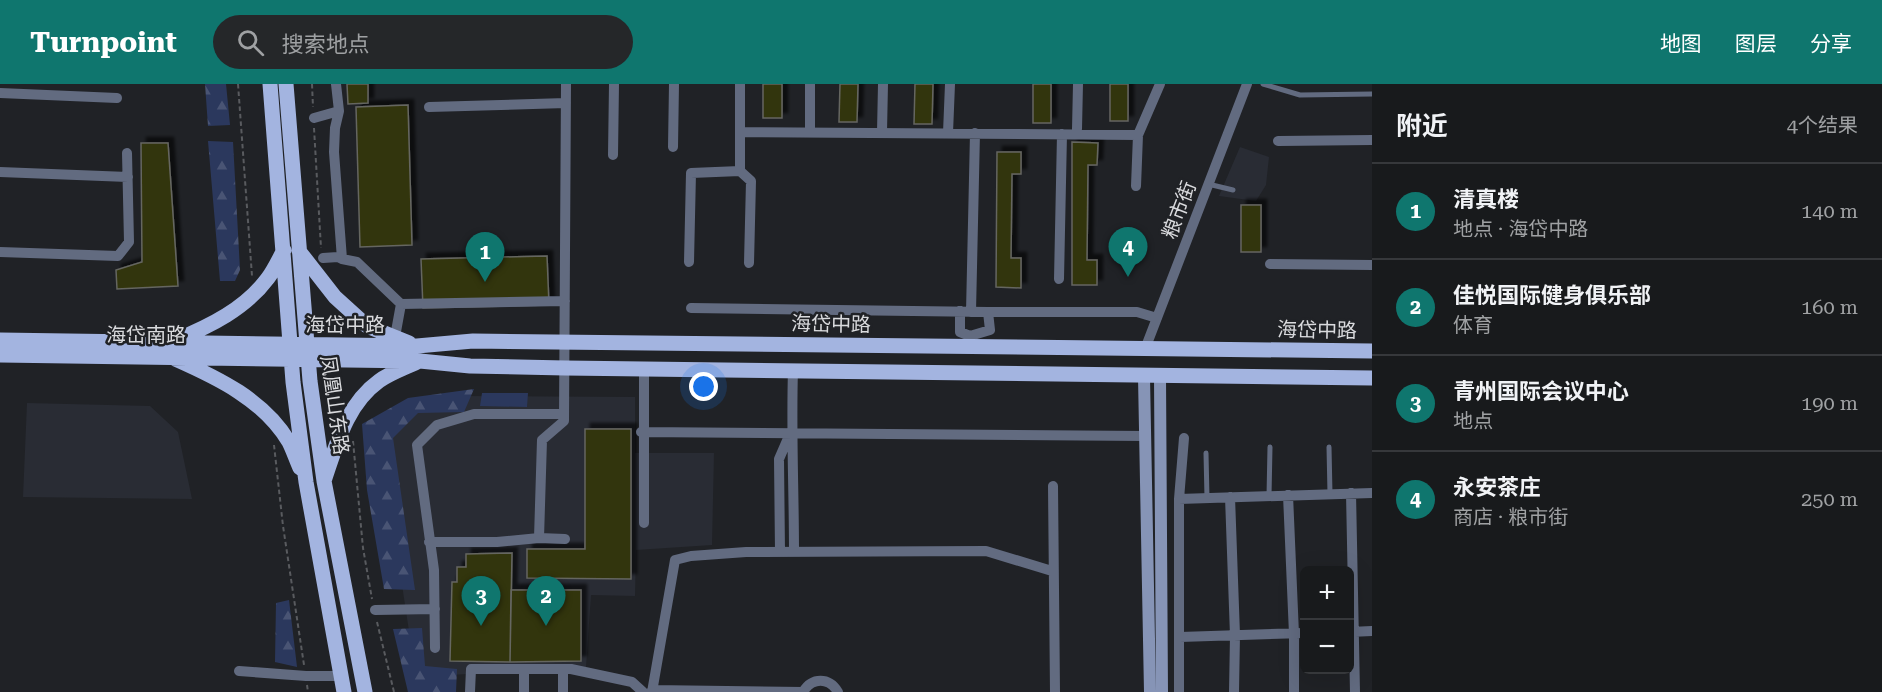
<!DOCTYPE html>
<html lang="zh">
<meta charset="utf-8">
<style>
body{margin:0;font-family:"Roboto Serif","Noto Sans SC",serif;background:#252729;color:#f1f3f6}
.controls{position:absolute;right:18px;bottom:18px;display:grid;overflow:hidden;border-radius:9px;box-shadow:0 6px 24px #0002}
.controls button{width:54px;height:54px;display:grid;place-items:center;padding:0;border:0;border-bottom:2px solid #36383b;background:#181a1c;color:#f1f3f6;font:30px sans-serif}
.you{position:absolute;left:704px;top:303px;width:21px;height:21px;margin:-15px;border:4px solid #fff;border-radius:50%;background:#1a73e8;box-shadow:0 0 0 9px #1a73e833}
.badge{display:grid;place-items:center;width:39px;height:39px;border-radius:50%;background:#0f766e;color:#fff;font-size:20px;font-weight:700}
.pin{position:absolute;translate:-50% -50px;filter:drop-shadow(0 2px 3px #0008)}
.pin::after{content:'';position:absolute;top:32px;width:21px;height:18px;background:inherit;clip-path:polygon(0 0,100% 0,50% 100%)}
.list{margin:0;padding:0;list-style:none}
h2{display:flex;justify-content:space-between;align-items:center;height:78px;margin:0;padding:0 24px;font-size:26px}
h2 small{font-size:20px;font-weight:400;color:#9fa1a3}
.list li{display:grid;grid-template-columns:39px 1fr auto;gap:18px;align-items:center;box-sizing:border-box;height:96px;padding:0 24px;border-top:2px solid #36383b}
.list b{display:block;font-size:22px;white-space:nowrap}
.list p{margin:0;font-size:20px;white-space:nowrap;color:#9fa1a3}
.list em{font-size:20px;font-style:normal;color:#9fa1a3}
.icon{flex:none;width:33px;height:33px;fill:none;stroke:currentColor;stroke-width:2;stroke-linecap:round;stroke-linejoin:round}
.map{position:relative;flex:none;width:1372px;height:608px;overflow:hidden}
header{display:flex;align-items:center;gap:36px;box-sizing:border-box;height:84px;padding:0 30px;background:#0f766e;color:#fff}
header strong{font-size:28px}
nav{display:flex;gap:33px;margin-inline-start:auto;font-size:21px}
.search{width:420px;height:54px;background:#252729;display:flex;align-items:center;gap:15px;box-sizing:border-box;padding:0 21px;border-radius:33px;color:#9fa1a3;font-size:22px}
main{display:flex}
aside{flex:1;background:#181a1c}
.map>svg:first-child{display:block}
</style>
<header>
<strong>Turnpoint</strong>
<div class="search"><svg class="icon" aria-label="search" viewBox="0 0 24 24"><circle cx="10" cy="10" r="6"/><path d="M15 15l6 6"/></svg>搜索地点</div>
<nav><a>地图</a><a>图层</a><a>分享</a></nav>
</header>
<main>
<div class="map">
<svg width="1372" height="608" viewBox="0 0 1372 608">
<defs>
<pattern id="forest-firs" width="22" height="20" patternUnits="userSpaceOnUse" patternTransform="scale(1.5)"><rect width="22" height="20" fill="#2b385d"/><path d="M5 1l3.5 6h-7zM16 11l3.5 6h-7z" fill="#495474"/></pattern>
<filter id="shadow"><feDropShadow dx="5.5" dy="-5.5" stdDeviation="1.5" flood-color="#0009"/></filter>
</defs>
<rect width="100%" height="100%" fill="#202226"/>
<!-- built -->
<path fill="#292c34" d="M1240 63 1269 73 1266 101 1256 117 1219 112Z
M457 312 635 313V369H714L712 461 636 466 635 512 591 511 586 583 416 593 381 363 409 325Z
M27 319 150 322 178 348 192 415 23 413Z"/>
<!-- green -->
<path fill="#2b385d" d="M482 309H528L527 323 480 322Z"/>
<!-- forest -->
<path fill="url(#forest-firs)" d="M205 0H226L230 41 208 42Z
M208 57 233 58 240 186 235 197H220Z
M474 305 464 328 418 329 393 354 415 506 384 505 367 406 362 340 408 314Z
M289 516 297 583 275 578 276 519Z
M422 544 425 582 457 585 456 608H408L393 545Z"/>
<!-- building -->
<path fill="#33350a" stroke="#656661" stroke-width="1.5" filter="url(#shadow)" d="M347 0H368V19L348 20Z
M763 0H782V34H763Z
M840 0H858L857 38H839Z
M915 0H933L932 40H914Z
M1033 0H1051V39H1033Z
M1110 0H1128V37H1110Z
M408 21 412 161 360 163 356 23Z
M1072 58 1098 59 1097 81H1088L1087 176H1097V201H1072Z
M141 59H168L178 202 117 205 116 186 142 178Z
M997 68H1021V90H1012L1011 174H1021V204L996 203Z
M1241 121H1261V168H1241Z
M547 172 549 221 423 224 421 175Z
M585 345H631V495L527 494V465H585Z
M512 469 510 578 450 577 452 498H457V483H466V470Z
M511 506H581V577L510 578Z"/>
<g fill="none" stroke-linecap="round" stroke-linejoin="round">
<!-- path -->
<path stroke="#595b5f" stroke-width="2" stroke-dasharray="4.5 3" stroke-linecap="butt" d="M238 0 252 192
M312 0 313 23
M314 44 321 164
M353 357 363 464 372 515
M274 361 283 442 304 581
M377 538 394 608
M307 601 308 608"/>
<!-- lane -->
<path stroke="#626b80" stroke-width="5" d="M1263 0 1300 11 1372 10
M1208 100 1233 106
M1329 363 1330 410
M1206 369 1207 414
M1269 412 1270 363"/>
<!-- street -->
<path stroke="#626b80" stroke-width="10" d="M336 0 339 27 335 44 334 68 342 175 357 178 401 220 565 217
M740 0V87L751 97 749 179
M0 9 117 14
M429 23 566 19
M314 34 339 27
M1077 45 1078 0
M740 48 1138 51
M810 48V0
M882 48 883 0
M948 49 950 0
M1278 57 1372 56
M673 63 674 0
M613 71 614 0
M0 88 128 93
M1136 102 1138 51 1160 0
M0 168 118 172 129 158 127 69
M323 174 338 173 342 175
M689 178 691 89 740 87
M1270 180 1372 181
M1059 195 1062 50
M691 224 988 228H1137L1157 234
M960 227V248L970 252 990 246 988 228
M971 228 975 49
M395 253 401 220
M1145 265 1247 0
M793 286C791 347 794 407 794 468
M641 348 1145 352
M1053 402 1055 608
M1351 409 1355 608
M1288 411 1294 550V608
M1230 413 1235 551 1234 608
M1179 415 1372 409
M644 439V285
M539 454 542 356 564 337 566 0
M429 458H497L539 454 565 455
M780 468 779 375 789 352
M375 526 435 525
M1350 548 1372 547
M1180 553 1304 549
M435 564 434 486 417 361 437 341 474 330H564
M563 585V608
M239 587 306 592H340
M652 606 803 608
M470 608 471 585H571L632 598 643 608
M524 608V585
M652 608 675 476 691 472 746 468 986 467 1052 487
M803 608C812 593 829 593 838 608
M1179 608V415L1184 354"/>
<!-- secondary -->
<path stroke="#8694b6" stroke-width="12" d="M1160 292 1162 608
M1144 293 1150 608"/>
<!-- primary -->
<path stroke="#a3b4e0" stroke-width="15" d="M270 0 293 298 306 398 344 608
M286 0 310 297 324 397 365 608
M299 167 335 213 367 242 409 259
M0 256 417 262 473 257 1372 267
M176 256C210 242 245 225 268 194 274 186 279 175 284 166
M0 271 420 277 470 282 565 284 1372 294
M175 275C218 294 264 316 289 358 293 366 296 375 300 384
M325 394C337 359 347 320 379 297 390 289 405 284 417 278"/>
</g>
<g text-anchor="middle" stroke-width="5" stroke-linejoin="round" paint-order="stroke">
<!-- street labels -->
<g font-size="20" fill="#d9dadd" stroke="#202226">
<text transform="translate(1179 126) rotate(-69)" y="7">粮市街</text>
<text transform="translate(831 240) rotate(1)" y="7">海岱中路</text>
<text x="345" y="248">海岱中路</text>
<text transform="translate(1317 246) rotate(1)" y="7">海岱中路</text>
<text x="146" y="258">海岱南路</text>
<text transform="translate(335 321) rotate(82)" y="7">凤凰山东路</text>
</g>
</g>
</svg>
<div class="controls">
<button>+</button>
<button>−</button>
</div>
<div class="you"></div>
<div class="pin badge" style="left:485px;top:198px">1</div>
<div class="pin badge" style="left:546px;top:542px">2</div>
<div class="pin badge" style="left:481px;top:542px">3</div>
<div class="pin badge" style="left:1128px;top:193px">4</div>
</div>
<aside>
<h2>附近<small>4个结果</small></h2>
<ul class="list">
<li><span class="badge">1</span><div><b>清真楼</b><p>地点 · 海岱中路</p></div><em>140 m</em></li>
<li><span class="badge">2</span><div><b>佳悦国际健身俱乐部</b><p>体育</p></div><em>160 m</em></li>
<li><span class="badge">3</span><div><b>青州国际会议中心</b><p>地点</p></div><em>190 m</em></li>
<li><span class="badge">4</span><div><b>永安茶庄</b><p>商店 · 粮市街</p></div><em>250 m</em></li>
</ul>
</aside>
</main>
